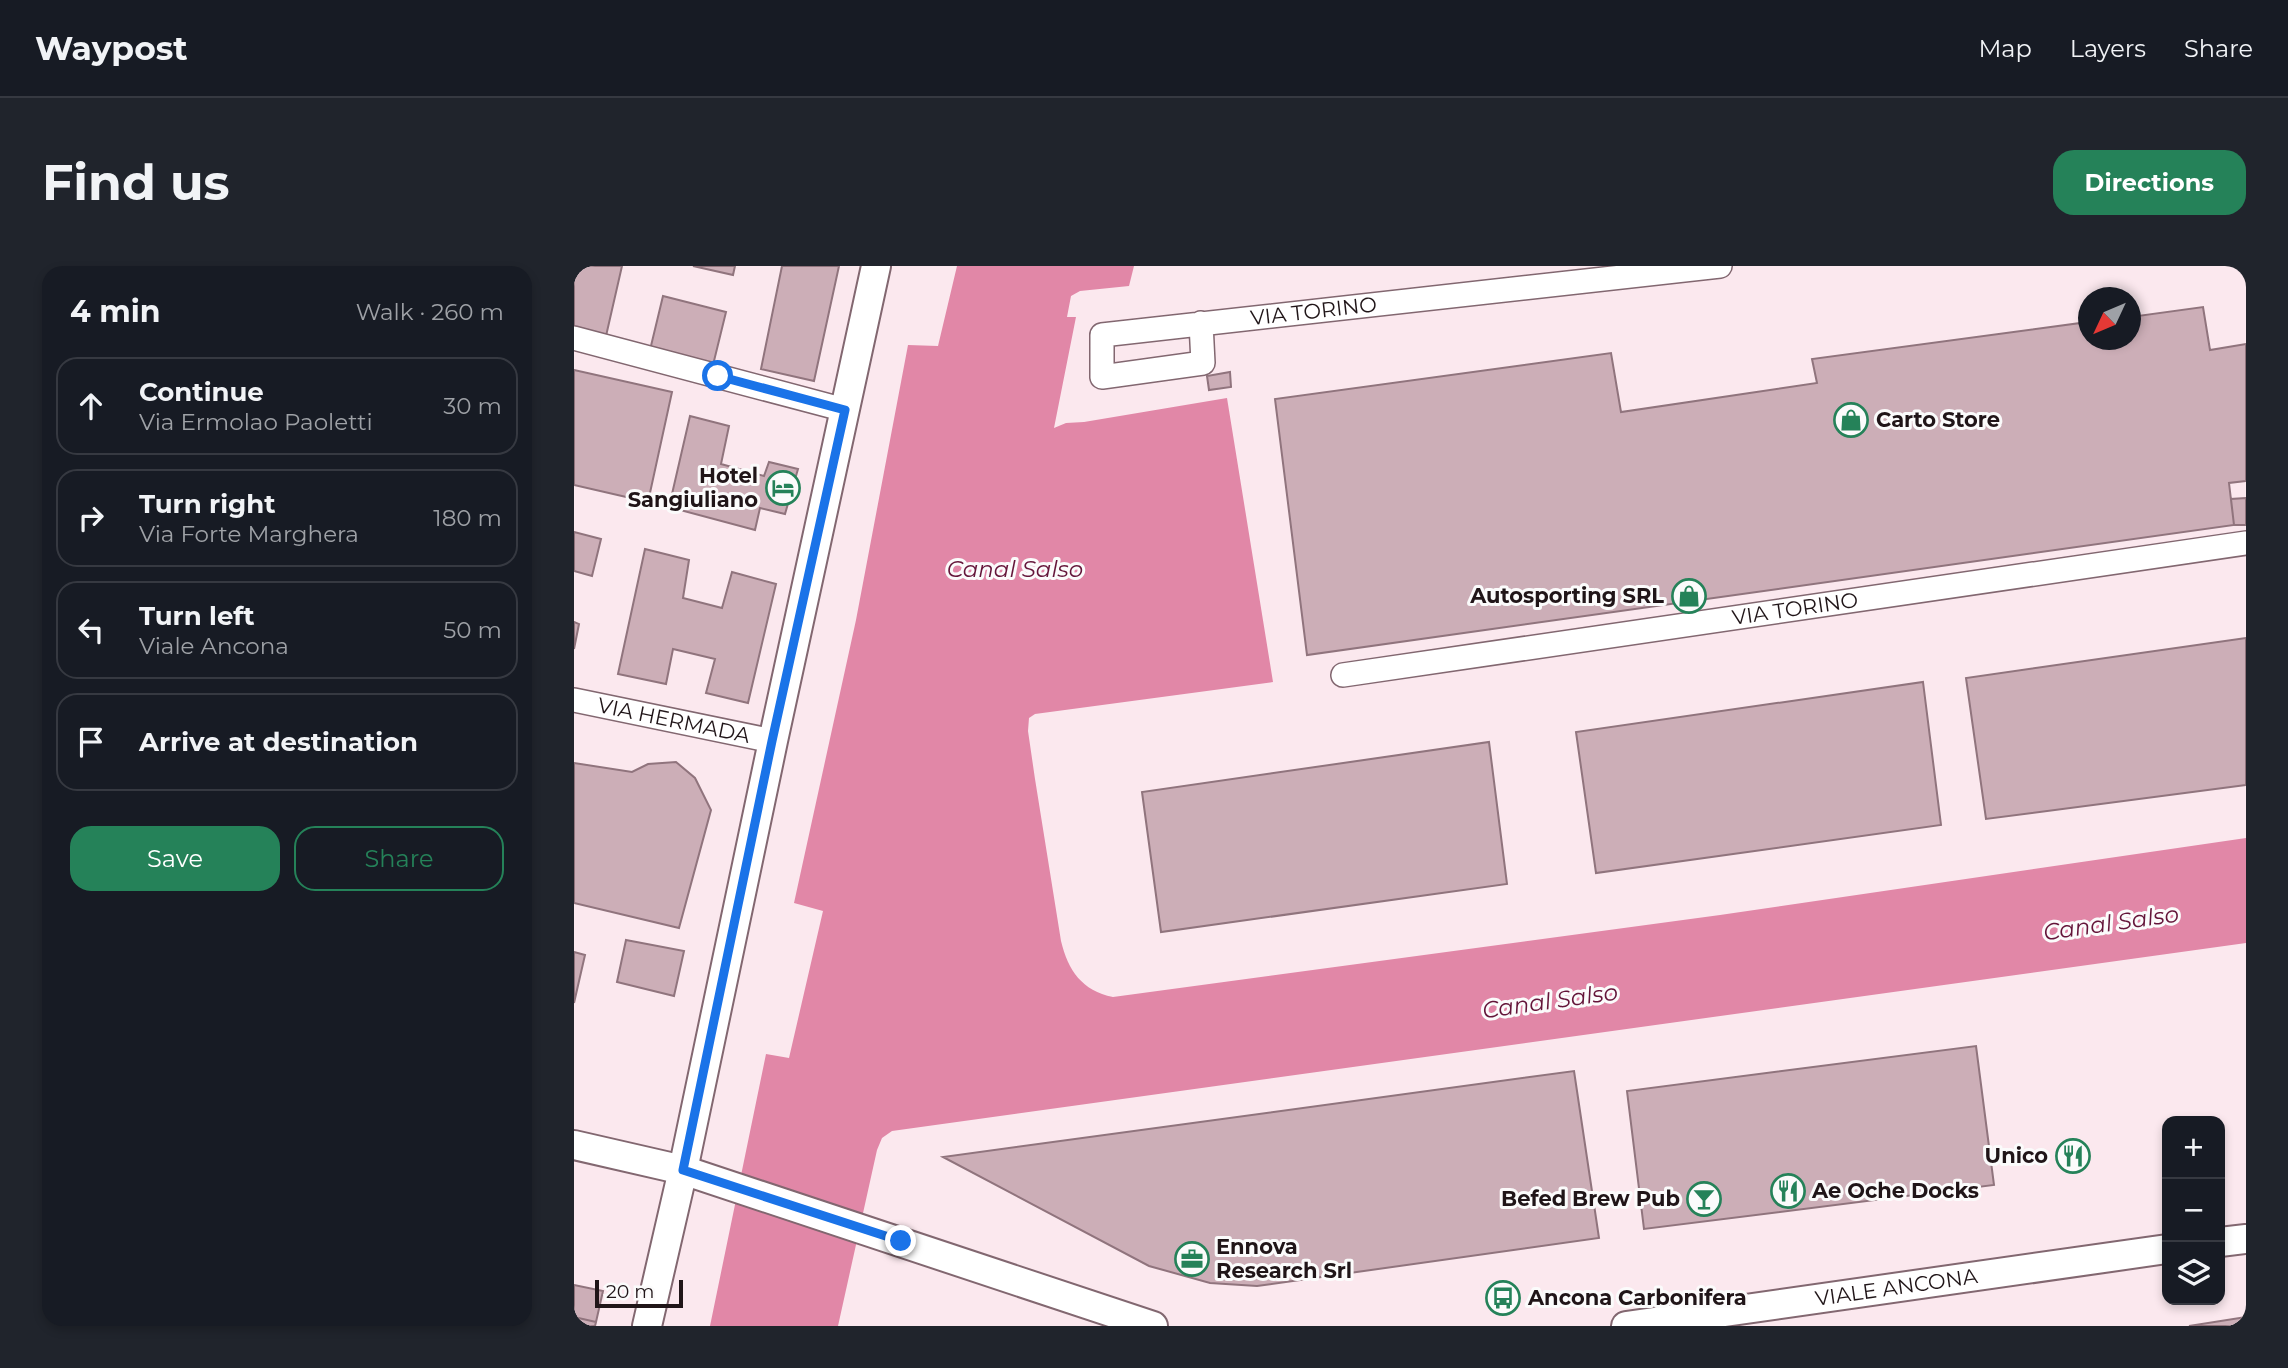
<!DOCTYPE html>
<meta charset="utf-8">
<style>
body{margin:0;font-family:Montserrat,sans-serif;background:#20242c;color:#f1f3f6}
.controls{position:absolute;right:21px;bottom:21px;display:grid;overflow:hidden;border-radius:14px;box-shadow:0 4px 10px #0003}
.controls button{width:63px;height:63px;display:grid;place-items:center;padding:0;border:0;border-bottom:2px solid #363941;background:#171b24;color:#f1f3f6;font:35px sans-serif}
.compass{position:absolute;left:1504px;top:21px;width:63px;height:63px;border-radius:50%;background:#171b24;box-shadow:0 4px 10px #0003;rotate:226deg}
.scale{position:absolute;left:21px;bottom:18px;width:88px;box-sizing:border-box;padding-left:7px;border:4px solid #201518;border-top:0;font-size:19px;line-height:24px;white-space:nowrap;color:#201518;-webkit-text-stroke:5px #fbfbfb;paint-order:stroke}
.stop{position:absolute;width:21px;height:21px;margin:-16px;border:5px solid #1a73e8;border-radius:50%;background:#fff}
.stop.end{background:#1a73e8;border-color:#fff;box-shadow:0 2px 7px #0008}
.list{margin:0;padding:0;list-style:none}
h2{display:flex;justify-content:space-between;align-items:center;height:91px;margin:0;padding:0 28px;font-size:30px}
h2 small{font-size:23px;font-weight:400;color:#9ea1a6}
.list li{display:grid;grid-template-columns:46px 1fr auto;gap:21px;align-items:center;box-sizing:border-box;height:98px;margin:0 14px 14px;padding:0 14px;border:2px solid #363941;border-radius:21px}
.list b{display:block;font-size:26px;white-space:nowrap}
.list p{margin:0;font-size:23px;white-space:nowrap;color:#9ea1a6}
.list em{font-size:23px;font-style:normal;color:#9ea1a6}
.actions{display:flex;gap:14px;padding:21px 28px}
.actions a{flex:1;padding:16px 0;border:2px solid #258259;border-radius:21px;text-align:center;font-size:24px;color:#258259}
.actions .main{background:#258259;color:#fff}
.icon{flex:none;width:38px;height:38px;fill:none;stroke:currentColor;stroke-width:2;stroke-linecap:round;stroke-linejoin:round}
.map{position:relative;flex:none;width:1672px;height:1060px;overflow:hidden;border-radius:21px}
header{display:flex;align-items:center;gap:42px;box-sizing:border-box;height:98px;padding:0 35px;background:#171b24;border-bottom:2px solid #363941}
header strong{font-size:33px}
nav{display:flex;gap:38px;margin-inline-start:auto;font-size:24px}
.intro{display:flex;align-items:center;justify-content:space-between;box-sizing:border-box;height:168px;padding:0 42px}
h1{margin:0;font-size:49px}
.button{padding:18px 32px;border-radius:21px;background:#258259;color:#fff;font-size:24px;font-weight:700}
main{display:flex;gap:42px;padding:0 42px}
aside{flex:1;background:#171b24;border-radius:21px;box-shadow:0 4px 10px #0003}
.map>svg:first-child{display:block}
</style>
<header>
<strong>Waypost</strong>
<nav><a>Map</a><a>Layers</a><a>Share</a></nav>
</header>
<div class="intro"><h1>Find us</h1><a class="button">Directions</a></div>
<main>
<aside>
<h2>4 min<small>Walk · 260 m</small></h2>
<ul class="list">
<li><svg class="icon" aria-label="ahead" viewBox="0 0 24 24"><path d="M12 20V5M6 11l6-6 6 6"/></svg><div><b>Continue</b><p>Via Ermolao Paoletti</p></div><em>30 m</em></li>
<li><svg class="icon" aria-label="right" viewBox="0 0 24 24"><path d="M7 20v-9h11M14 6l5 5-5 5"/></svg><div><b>Turn right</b><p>Via Forte Marghera</p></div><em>180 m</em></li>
<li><svg class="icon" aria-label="left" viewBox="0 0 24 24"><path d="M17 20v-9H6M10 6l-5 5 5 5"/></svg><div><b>Turn left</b><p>Viale Ancona</p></div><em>50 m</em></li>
<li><svg class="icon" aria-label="arrive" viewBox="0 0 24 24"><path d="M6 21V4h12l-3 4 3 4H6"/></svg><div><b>Arrive at destination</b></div></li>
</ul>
<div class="actions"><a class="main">Save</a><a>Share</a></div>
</aside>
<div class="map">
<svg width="1672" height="1060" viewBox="0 0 1672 1060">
<rect width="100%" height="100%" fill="#fbe8ee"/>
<!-- water -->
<path fill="#e187a7" d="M383 0H560L555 20 506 25 497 30 493 51H502L480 162 492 157 510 156 653 132 699 416 461 448 455 452 454 465 461 513 487 675C494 704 508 725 539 731L1146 649 1672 572V677L318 865 308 872 303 884 264 1060H136L192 788 215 792 249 645 220 637 282 354 334 79 364 80Z"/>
<!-- building -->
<path fill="#ccaeb7" stroke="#90747d" stroke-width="2" d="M0 0H48L32 70 0 62Z
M119 0H161L159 9Z
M208 0H265L240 115 187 103Z
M89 30 152 46 139 99 76 84Z
M1629 41 1636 84 1672 78V215L1655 217 1660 259 733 389 701 133 1037 87 1047 146 1243 117 1238 93 1514 56V74H1556V51Z
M0 104 98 126 74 236 0 219Z
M656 106 657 121 635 124 633 110Z
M116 150 155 160 147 198 190 210 195 196 224 203 211 248 186 242 181 264 95 241Z
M1672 232V259H1660L1657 233Z
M0 266 27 273 18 310 0 305Z
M71 283 115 294 109 332 148 342 158 306 202 318 174 437 132 427 141 393 99 383 92 418 44 408Z
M0 356 5 358 0 383Z
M1672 372V519L1412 553 1392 412Z
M1349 416 1367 559 1022 607 1002 466Z
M915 476 933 618 587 666 568 526Z
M102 496 121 512 137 544 105 662 0 637V497L58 506 74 498Z
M52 674 110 685 100 730 43 716Z
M0 686 11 689 0 737Z
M1402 780 1420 919 1070 963 1053 825Z
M1000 805 1025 972 683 1020 636 1017 575 1000 369 891Z
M0 1019 29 1025 22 1056 0 1051Z
M0 1051 22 1056 21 1060H0Z
M1672 1051V1060H1615Z"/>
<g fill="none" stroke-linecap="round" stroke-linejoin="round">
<!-- minor casing -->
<g stroke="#826770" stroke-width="26">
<g id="minor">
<path id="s1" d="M627 57 629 97 528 111V69L1146 0"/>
<path d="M0 72 271 144"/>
<path id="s2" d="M769 409 1672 277"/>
<path id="s3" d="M0 434 199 475"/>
</g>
</g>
<!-- tertiary casing -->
<g stroke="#826770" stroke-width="32">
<g id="tertiary">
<path d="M0 879 109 904 579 1060"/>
<path d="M1646 976 1672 973"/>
<path d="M73 1060 109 904 199 475 302 0"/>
<path id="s4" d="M1052 1060 1593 983"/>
</g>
</g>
<!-- minor -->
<use href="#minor" stroke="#fff" stroke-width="23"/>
<!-- tertiary -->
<use href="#tertiary" stroke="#fff" stroke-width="28"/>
</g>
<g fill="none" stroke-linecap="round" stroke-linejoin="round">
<!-- route -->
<path stroke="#1a73e8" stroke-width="9" d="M144 110 271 144 198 475 109 904 327 975"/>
</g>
<!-- icons -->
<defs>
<g id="shop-ring" transform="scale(1.75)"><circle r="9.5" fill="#fbfbfb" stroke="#258259" stroke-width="1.5"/><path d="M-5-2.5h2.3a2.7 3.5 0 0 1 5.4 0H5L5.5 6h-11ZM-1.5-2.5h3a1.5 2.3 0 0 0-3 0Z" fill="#258259"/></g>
<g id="hotel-ring" transform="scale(1.75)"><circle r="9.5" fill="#fbfbfb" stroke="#258259" stroke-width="1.5"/><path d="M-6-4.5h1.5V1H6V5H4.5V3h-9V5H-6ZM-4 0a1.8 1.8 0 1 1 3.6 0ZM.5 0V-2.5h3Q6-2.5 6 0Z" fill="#258259"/></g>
<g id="restaurant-ring" transform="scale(1.75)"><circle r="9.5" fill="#fbfbfb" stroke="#258259" stroke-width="1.5"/><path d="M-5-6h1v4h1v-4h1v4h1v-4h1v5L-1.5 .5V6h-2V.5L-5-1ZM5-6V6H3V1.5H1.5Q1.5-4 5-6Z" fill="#258259"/></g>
<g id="bar-ring" transform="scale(1.75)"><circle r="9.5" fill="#fbfbfb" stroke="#258259" stroke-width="1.5"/><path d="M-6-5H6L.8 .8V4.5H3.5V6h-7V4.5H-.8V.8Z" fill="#258259"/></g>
<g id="office-ring" transform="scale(1.75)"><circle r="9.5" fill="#fbfbfb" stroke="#258259" stroke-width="1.5"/><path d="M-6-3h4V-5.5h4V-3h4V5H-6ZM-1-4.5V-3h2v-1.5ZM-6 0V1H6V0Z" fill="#258259"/></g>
<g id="bus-ring" transform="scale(1.75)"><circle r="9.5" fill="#fbfbfb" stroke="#258259" stroke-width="1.5"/><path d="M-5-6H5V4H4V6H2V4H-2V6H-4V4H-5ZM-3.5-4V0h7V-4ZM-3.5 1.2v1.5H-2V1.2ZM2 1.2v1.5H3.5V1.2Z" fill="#258259"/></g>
</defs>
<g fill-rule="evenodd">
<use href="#shop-ring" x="1277" y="154"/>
<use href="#hotel-ring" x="209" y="222"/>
<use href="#shop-ring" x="1115" y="330"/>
<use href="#restaurant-ring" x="1499" y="890"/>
<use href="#restaurant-ring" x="1214" y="925"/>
<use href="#bar-ring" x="1130" y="933"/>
<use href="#office-ring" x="618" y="993"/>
<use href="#bus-ring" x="929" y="1032"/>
</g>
<g text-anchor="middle" stroke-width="6" stroke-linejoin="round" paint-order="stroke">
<!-- street labels -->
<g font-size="21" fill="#201518" stroke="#fbfbfb">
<text dy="7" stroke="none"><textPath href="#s1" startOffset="397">VIA TORINO</textPath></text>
<text dy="7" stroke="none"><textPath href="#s2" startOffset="457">VIA TORINO</textPath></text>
<text dy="7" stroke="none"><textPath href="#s3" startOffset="102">VIA HERMADA</textPath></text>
<text dy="7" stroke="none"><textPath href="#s4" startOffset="273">VIALE ANCONA</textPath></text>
</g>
<!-- poi labels -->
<g font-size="21" font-weight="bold" fill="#201518" stroke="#fbfbfb" text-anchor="start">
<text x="1302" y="161">Carto Store</text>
<text x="184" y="217" text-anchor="end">Hotel<tspan x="184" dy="24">Sangiuliano</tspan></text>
<text x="1090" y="337" text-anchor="end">Autosporting SRL</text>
<text x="1474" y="897" text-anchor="end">Unico</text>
<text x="1238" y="932">Ae Oche Docks</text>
<text x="1106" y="940" text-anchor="end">Befed Brew Pub</text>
<text x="642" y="988">Ennova<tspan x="642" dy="24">Research Srl</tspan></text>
<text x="954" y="1039">Ancona Carbonifera</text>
</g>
<!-- water labels -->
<g font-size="23" font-style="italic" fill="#641439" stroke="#fbfbfb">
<text x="441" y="311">Canal Salso</text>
<text transform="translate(1537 657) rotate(-8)" y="8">Canal Salso</text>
<text transform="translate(976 735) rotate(-8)" y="8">Canal Salso</text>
</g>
</g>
</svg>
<div class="controls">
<button>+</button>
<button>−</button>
<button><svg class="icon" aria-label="layers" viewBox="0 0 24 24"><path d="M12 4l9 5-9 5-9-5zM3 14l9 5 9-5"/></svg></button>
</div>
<svg class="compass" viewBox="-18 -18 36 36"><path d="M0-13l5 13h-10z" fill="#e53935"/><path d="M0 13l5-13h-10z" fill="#9ea1a6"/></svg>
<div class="scale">20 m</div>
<div class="stop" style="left:144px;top:110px"></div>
<div class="stop end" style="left:327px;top:975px"></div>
</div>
</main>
